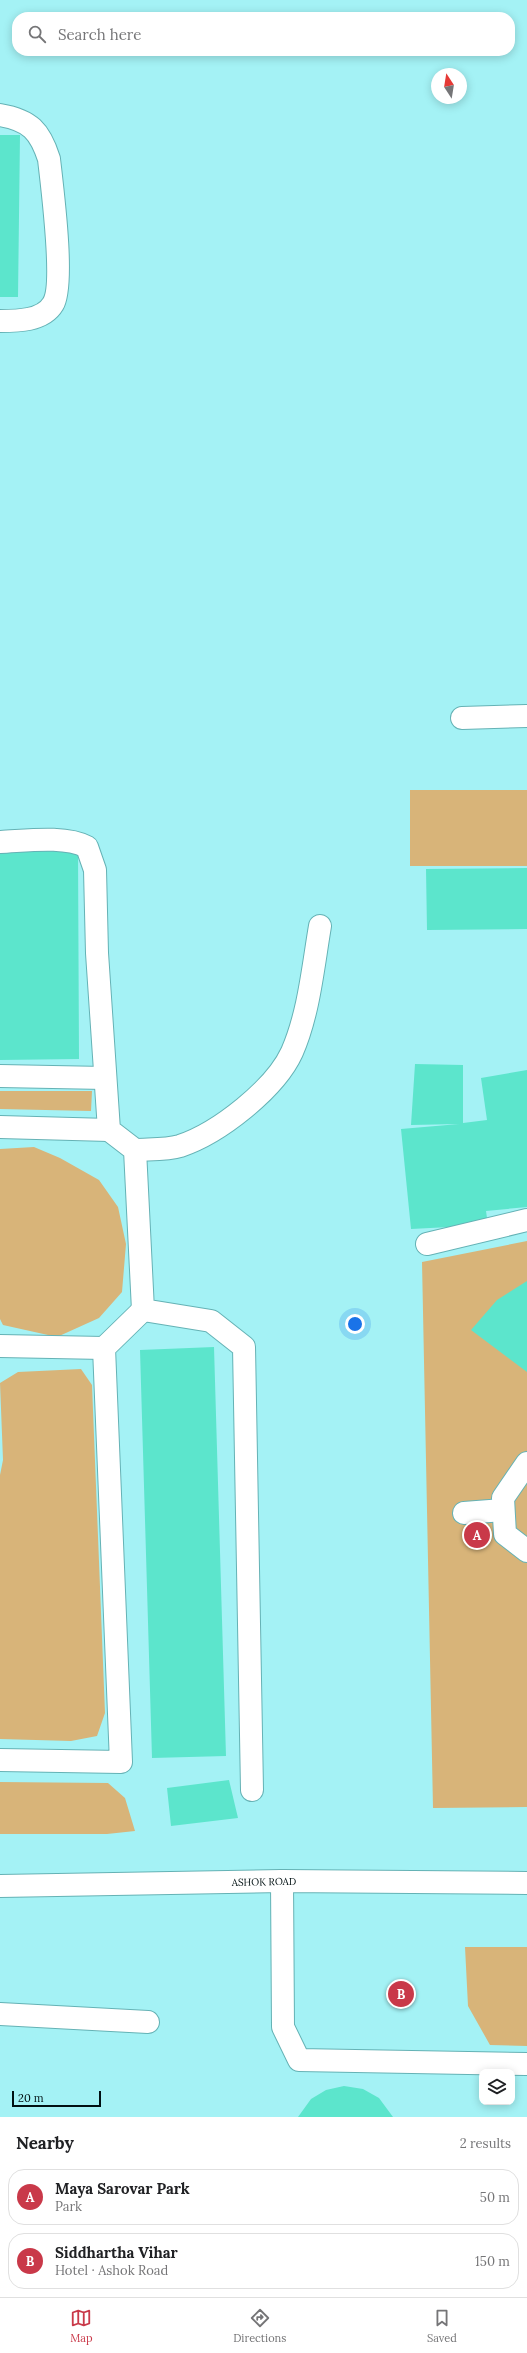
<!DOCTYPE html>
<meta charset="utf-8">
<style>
body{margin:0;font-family:Lora,serif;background:#f6f6f6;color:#202124}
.controls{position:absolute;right:12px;bottom:12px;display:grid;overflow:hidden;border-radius:8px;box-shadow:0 2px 10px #0003}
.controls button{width:36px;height:36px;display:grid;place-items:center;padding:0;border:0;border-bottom:1px solid #e0e0e0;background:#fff;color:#202124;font:20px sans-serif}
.compass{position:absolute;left:431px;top:68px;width:36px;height:36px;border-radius:50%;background:#fff;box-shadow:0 2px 10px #0003;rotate:348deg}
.scale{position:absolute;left:12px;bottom:10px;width:89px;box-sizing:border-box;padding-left:4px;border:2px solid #001012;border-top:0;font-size:11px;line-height:14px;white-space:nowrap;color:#001012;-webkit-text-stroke:3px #a4f2f5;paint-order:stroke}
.you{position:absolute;left:355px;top:1324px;width:14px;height:14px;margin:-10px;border:3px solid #fff;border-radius:50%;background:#1a73e8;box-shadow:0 0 0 6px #1a73e833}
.badge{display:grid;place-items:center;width:26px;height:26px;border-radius:50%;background:#c93949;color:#fff;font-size:13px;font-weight:700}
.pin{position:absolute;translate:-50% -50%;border:2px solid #fff;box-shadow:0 1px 4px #0006}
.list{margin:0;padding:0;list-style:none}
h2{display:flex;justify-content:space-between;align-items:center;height:52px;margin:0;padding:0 16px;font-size:17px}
h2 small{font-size:13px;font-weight:400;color:#757577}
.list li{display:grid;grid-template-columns:26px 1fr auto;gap:12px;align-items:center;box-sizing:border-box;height:56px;margin:0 8px 8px;padding:0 8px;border:1px solid #e0e0e0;border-radius:16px}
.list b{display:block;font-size:15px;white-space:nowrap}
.list p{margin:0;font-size:13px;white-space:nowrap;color:#757577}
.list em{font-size:13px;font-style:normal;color:#757577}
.icon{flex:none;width:22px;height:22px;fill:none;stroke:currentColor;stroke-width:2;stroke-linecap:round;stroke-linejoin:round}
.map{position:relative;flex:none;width:527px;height:2117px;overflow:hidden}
.search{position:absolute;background:#fff;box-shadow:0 2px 10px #0003;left:12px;right:12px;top:12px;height:44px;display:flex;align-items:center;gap:10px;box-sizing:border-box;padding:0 14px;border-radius:16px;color:#757577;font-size:15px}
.sheet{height:180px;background:#fff}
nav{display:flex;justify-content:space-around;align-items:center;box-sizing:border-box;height:56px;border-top:1px solid #e0e0e0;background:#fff;font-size:11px;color:#757577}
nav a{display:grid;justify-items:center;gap:2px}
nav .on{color:#c93949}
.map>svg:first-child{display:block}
</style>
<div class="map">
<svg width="527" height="2117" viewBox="0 0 527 2117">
<rect width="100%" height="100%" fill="#a4f2f5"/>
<!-- green -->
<path fill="#d8b479" d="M410 790H527V866H410Z
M0 1091H92L91 1111 0 1109Z
M34 1147 60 1158 99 1180 118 1207 126 1244 122 1292 99 1318 57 1337 3 1325 0 1319V1149Z
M527 1241V1807L433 1808 422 1262Z
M81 1369 92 1385 105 1713 97 1736 71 1741 0 1739V1475L3 1460 0 1383 18 1372Z
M0 1782 108 1783 125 1798 135 1831 107 1834H0Z
M465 1947H527V2046L490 2045 468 2006Z"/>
<!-- building -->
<path fill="#5ce5cc" d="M0 135H20L18 297H0Z
M78 850 79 1059 0 1060V851Z
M527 868V929L427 930 426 869Z
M415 1064 463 1065V1123L487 1120 481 1078 527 1070V1207L486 1211 488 1225 411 1229 401 1129 459 1124 411 1125Z
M527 1281V1372L471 1330 497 1300Z
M214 1347 226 1756 152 1758 140 1350Z
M229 1780 238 1818 171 1826 167 1788Z
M344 2086 363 2089 379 2098 393 2117H298L311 2099 326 2090Z"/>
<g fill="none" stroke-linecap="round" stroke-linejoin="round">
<!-- minor casing -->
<g stroke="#65b2b5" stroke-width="24">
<g id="minor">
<path d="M0 115C30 120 40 131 49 159 52 186 65 285 53 304 43 321 17 321 0 321"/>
<path d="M462 718 527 716"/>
<path d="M0 842C25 841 65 835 87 847L95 870 97 953 109 1130 135 1150 143 1310 211 1321 244 1347 252 1790"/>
<path d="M0 1076 105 1078"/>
<path d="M0 1127 109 1130"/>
<path d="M135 1150C149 1149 167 1150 180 1146 219 1133 275 1089 292 1052 309 1013 313 967 320 926"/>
<path d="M427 1244 527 1220"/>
<path d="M0 1346 104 1348"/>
<path d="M527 1463 503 1498 505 1534 527 1551"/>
<path d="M464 1513 503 1510"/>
<path d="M0 1760 121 1762 104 1348 143 1310"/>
<path d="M282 1881 283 2027 299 2060 527 2064"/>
<path id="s1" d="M0 1886 282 1881 527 1883"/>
<path d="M0 2014 148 2022"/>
</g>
</g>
<!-- minor -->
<use href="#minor" stroke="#fff" stroke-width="22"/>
</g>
<g text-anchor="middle" stroke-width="3.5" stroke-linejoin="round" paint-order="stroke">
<!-- street labels -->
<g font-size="10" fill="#001012" stroke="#a4f2f5">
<text dy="4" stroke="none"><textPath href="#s1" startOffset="264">ASHOK ROAD</textPath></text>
</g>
</g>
</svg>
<div class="controls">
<button><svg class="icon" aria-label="layers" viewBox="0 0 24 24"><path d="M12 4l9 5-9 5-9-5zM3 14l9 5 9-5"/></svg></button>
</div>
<svg class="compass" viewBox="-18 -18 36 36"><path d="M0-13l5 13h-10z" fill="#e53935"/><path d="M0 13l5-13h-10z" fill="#757577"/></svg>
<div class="scale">20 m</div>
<div class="you"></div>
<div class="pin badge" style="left:477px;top:1535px">A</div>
<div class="pin badge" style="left:401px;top:1994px">B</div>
<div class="search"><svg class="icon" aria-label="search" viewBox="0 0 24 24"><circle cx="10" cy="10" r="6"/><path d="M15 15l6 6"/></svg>Search here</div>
</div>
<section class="sheet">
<h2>Nearby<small>2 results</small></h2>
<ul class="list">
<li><span class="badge">A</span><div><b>Maya Sarovar Park</b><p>Park</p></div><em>50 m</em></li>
<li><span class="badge">B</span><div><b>Siddhartha Vihar</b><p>Hotel · Ashok Road</p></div><em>150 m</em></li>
</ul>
</section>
<nav>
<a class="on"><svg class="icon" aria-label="map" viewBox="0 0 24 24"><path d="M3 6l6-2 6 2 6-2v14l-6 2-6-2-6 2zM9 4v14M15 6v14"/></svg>Map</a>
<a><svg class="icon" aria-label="directions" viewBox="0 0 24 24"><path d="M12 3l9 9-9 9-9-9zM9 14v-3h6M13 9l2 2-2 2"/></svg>Directions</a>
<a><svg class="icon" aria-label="saved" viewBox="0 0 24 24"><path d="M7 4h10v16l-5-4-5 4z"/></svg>Saved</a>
</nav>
